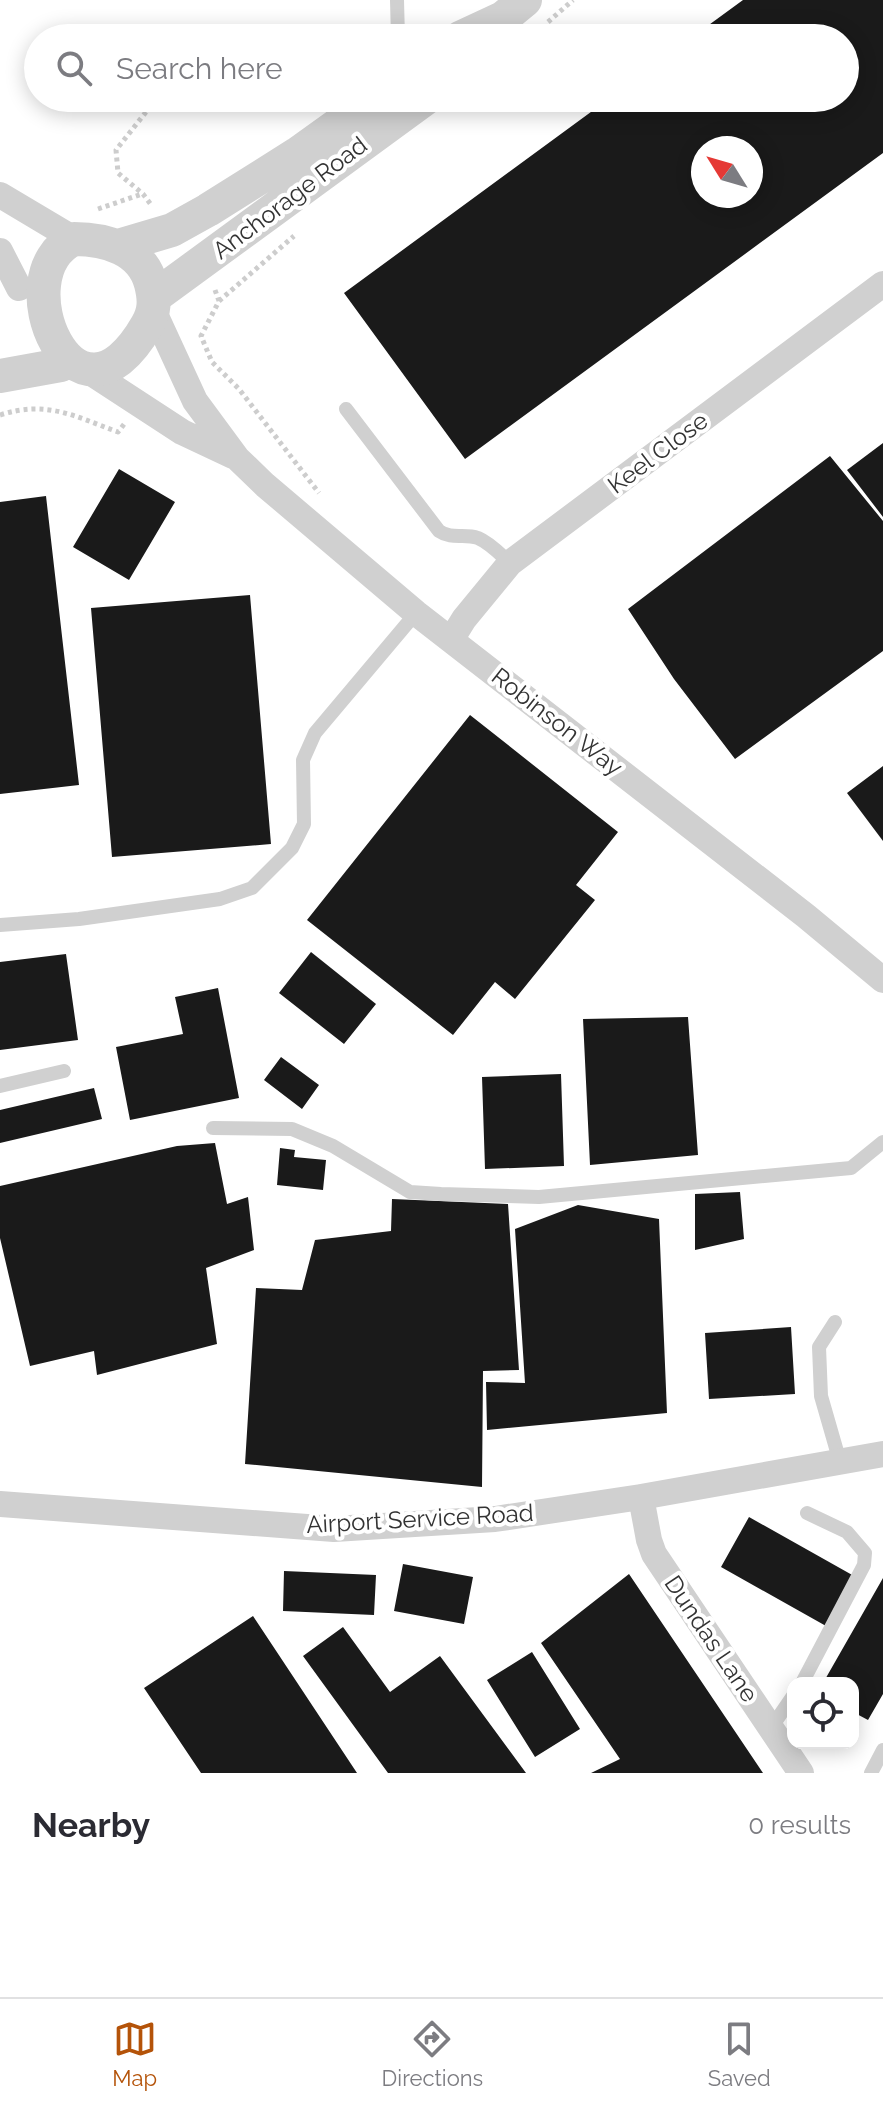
<!DOCTYPE html>
<style>
body{margin:0;font-family:Raleway,sans-serif;background:#f2f2f3;color:#2b2b33}
.controls{position:absolute;right:24px;bottom:24px;display:grid;overflow:hidden;border-radius:16px;box-shadow:0 4px 20px #0003}
.controls button{width:72px;height:72px;display:grid;place-items:center;padding:0;border:0;border-bottom:2px solid #e1e1e2;background:#fff;color:#2b2b33;font:40px sans-serif}
.compass{position:absolute;left:691px;top:136px;width:72px;height:72px;border-radius:50%;background:#fff;box-shadow:0 4px 20px #0003;rotate:307deg}
.list{margin:0;padding:0;list-style:none}
h2{display:flex;justify-content:space-between;align-items:center;height:104px;margin:0;padding:0 32px;font-size:34px}
h2 small{font-size:26px;font-weight:400;color:#7c7c81}
.icon{flex:none;width:44px;height:44px;fill:none;stroke:currentColor;stroke-width:2;stroke-linecap:round;stroke-linejoin:round}
.map{position:relative;flex:none;width:883px;height:1773px;overflow:hidden}
.search{position:absolute;background:#fff;box-shadow:0 4px 20px #0003;left:24px;right:24px;top:24px;height:88px;display:flex;align-items:center;gap:20px;box-sizing:border-box;padding:0 28px;border-radius:44px;color:#7c7c81;font-size:30px}
.sheet{height:224px;background:#fff}
nav{display:flex;justify-content:space-around;align-items:center;box-sizing:border-box;height:112px;border-top:2px solid #e1e1e2;background:#fff;font-size:22px;color:#7c7c81}
nav a{display:grid;justify-items:center;gap:4px}
nav .on{color:#b45309}
.map>svg:first-child{display:block}
</style>
<div class="map">
<svg width="883" height="1773" viewBox="0 0 883 1773">
<rect width="100%" height="100%" fill="#fff"/>
<!-- building -->
<path fill="#1a1a1a" fill-rule="evenodd" d="M743 0H883V153L465 459 344 293 610 98H845V38H691ZM703 148H751V196H703Z
M883 443V517L847 470Z
M830 456 883 521V651L735 759 674 679 628 609Z
M119 469 175 502 129 580 73 547Z
M46 496 79 785 0 794V502Z
M250 595 271 844 112 857 91 608Z
M470 715 618 832 576 885 595 900 515 999 495 982 453 1035 307 920Z
M883 766V841L847 793Z
M311 952 376 1004 344 1044 279 993Z
M66 954 78 1040 0 1050V962Z
M218 988 239 1098 130 1120 116 1047 183 1034 175 997Z
M688 1017 698 1155 590 1165 583 1019Z
M281 1057 319 1085 302 1109 264 1080Z
M561 1074 564 1166 485 1169 482 1077Z
M94 1088 102 1119 0 1143V1110Z
M215 1143 227 1204 248 1197 254 1250 206 1268 217 1344 97 1375 94 1351 30 1366 0 1238V1186L177 1146Z
M280 1148 295 1150 294 1157 326 1160 323 1190 277 1185Z
M740 1192 744 1239 695 1250V1194Z
M392 1199 508 1204 519 1370 483 1371 482 1487 245 1464 256 1288 302 1290 315 1240 391 1231Z
M578 1205 659 1219 667 1413 487 1430 486 1382 525 1383 515 1229Z
M791 1327 795 1394 709 1399 705 1333Z
M749 1517 854 1576 826 1626 721 1567Z
M403 1564 473 1577 464 1624 394 1611Z
M284 1571 376 1575 374 1615 283 1611Z
M629 1574 763 1773H591L620 1759 541 1643Z
M883 1578V1694L868 1720 853 1712V1683H823Z
M253 1616 357 1773H201L144 1688Z
M343 1627 390 1692 440 1656 526 1773H388L303 1656Z
M532 1652 580 1729 535 1757 487 1680Z"/>
<g fill="none" stroke-linecap="round" stroke-linejoin="round">
<!-- path -->
<path stroke="#cdcdcd" stroke-width="5" stroke-dasharray="4 4" stroke-linecap="butt" d="M548 22 573 0
M146 112 116 150 118 173 143 194 152 206
M98 209 142 194
M215 290 219 301 201 336 212 362 239 389 319 493
M219 301 294 236
M0 415C47 400 74 416 118 432L125 423"/>
<!-- service -->
<path stroke="#d0d0d0" stroke-width="14" d="M397 0 398 38
M346 409 439 531C452 540 464 533 478 538 490 543 500 554 510 563
M0 925 79 919 220 899 252 888 292 848 304 824 303 760 315 733 416 613
M0 1086 64 1071
M213 1128 292 1129 333 1146 410 1192 441 1194 539 1197 851 1168 883 1142
M835 1322 819 1347 821 1396 840 1462
M802 1683 864 1565 865 1553 847 1532 807 1513
M771 1728 793 1696
M871 1773 883 1750"/>
<!-- minor -->
<path stroke="#d0d0d0" stroke-width="26" d="M0 195 74 239
M0 251 19 288
M154 312 195 401 237 458 265 485 416 613 806 916 883 980
M87 370 182 432 233 456
M451 640 464 619 510 563 883 284
M641 1497 649 1540 654 1554 801 1773
M0 1504 334 1529 495 1519 641 1497 883 1454"/>
<!-- tertiary -->
<path stroke="#d0d0d0" stroke-width="34" d="M460 38 503 18 525 0
M74 239C106 239 142 249 151 284 155 300 155 311 147 325 75 451 0 273 74 239Z
M118 246 172 230 208 210 297 154 375 98
M154 297 426 98
M0 376 61 365"/>
</g>
<g text-anchor="middle" stroke-width="8" stroke-linejoin="round" paint-order="stroke">
<!-- street labels -->
<g font-size="24" fill="#333" stroke="#fff">
<text transform="translate(290 198) rotate(-37)" y="8">Anchorage Road</text>
<text transform="translate(658 453) rotate(-37)" y="8">Keel Close</text>
<text transform="translate(557 722) rotate(38)" y="8">Robinson Way</text>
<text transform="translate(420 1519) rotate(-3)" y="8">Airport Service Road</text>
<text transform="translate(711 1639) rotate(56)" y="8">Dundas Lane</text>
</g>
</g>
</svg>
<div class="controls">
<button><svg class="icon" aria-label="locate" viewBox="0 0 24 24"><circle cx="12" cy="12" r="6"/><path d="M12 2v4M12 18v4M2 12h4M18 12h4"/></svg></button>
</div>
<svg class="compass" viewBox="-18 -18 36 36"><path d="M0-13l5 13h-10z" fill="#e53935"/><path d="M0 13l5-13h-10z" fill="#7c7c81"/></svg>
<div class="search"><svg class="icon" aria-label="search" viewBox="0 0 24 24"><circle cx="10" cy="10" r="6"/><path d="M15 15l6 6"/></svg>Search here</div>
</div>
<section class="sheet">
<h2>Nearby<small>0 results</small></h2>
<ul class="list">
</ul>
</section>
<nav>
<a class="on"><svg class="icon" aria-label="map" viewBox="0 0 24 24"><path d="M3 6l6-2 6 2 6-2v14l-6 2-6-2-6 2zM9 4v14M15 6v14"/></svg>Map</a>
<a><svg class="icon" aria-label="directions" viewBox="0 0 24 24"><path d="M12 3l9 9-9 9-9-9zM9 14v-3h6M13 9l2 2-2 2"/></svg>Directions</a>
<a><svg class="icon" aria-label="saved" viewBox="0 0 24 24"><path d="M7 4h10v16l-5-4-5 4z"/></svg>Saved</a>
</nav>
